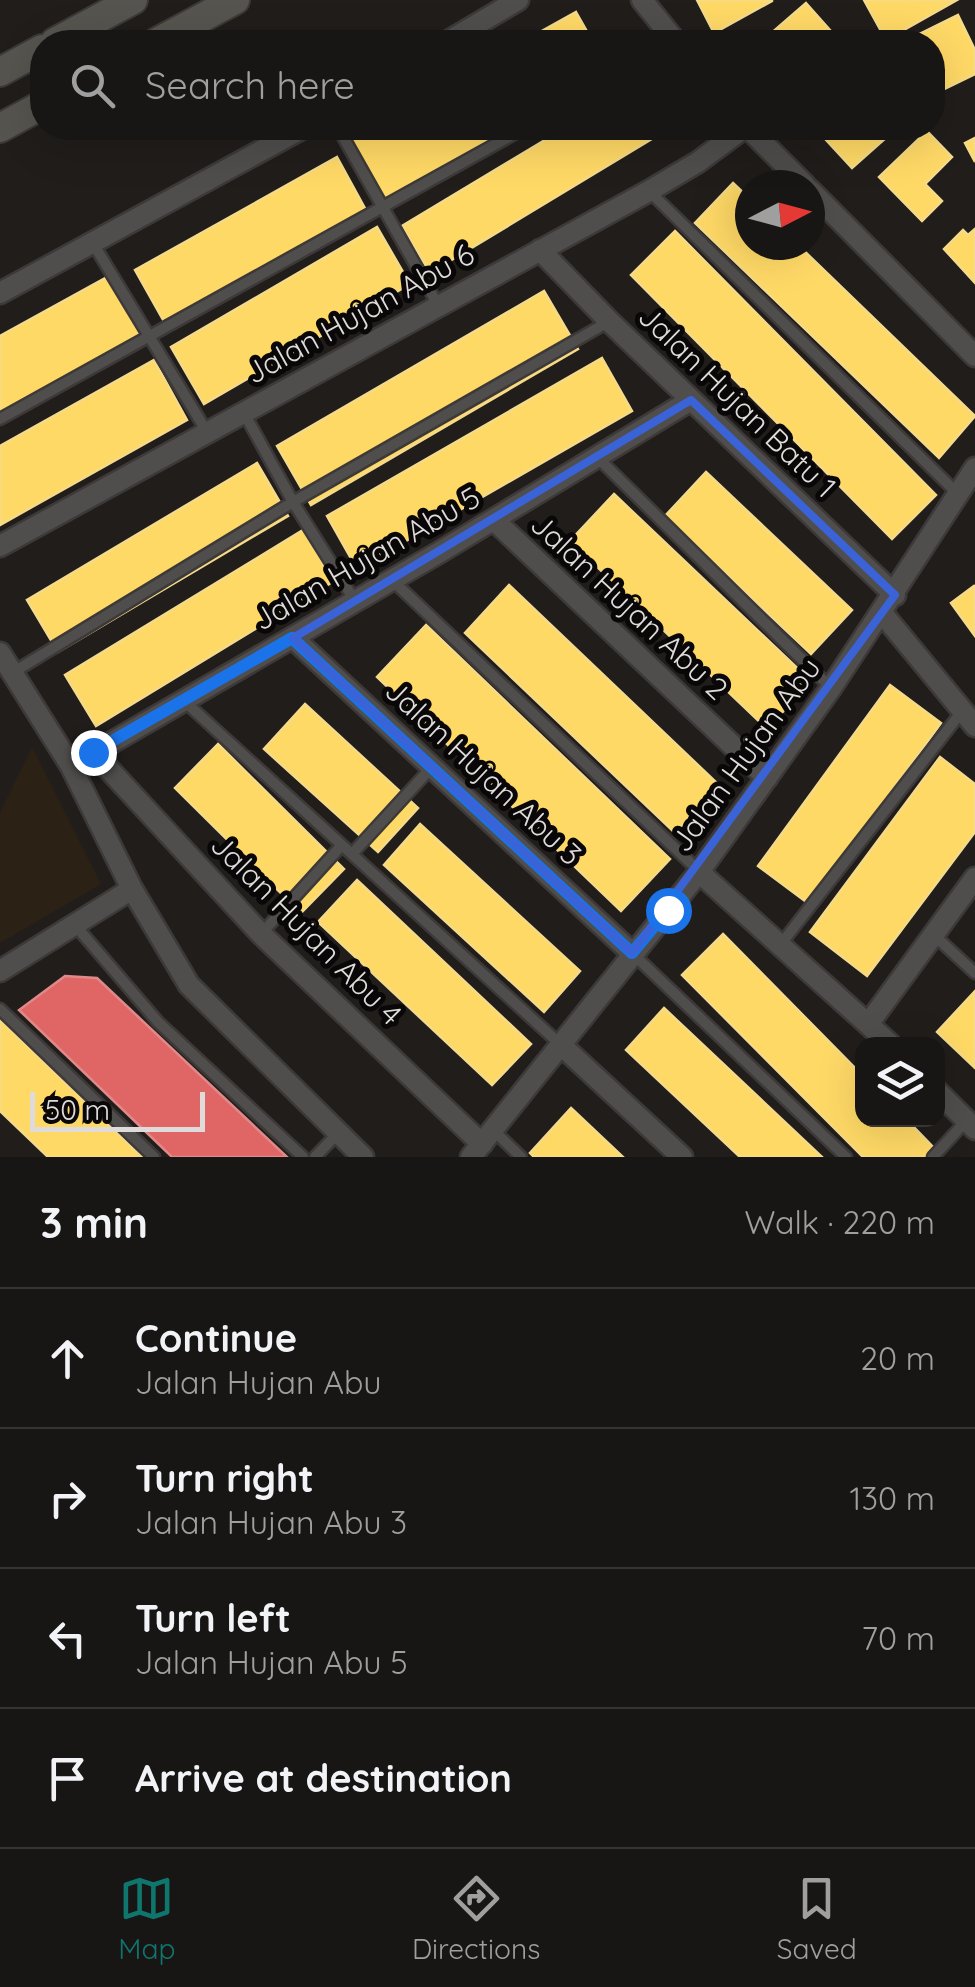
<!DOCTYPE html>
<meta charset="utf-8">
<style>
body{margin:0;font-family:Quicksand,sans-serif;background:#211f1d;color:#f1f3f6}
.controls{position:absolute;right:30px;bottom:30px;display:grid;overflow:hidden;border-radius:20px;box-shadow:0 10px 40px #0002}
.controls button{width:90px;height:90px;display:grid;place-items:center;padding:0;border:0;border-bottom:2px solid #363534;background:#181614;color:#f1f3f6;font:50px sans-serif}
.compass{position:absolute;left:735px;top:170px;width:90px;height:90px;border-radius:50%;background:#181614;box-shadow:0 10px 40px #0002;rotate:84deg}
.scale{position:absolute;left:30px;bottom:25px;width:175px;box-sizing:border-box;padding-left:10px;border:5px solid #dfdbda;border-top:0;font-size:28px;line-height:35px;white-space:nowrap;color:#dfdbda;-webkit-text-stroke:8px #090707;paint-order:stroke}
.stop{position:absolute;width:30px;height:30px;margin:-22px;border:8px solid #1a73e8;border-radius:50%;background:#fff}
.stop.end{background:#1a73e8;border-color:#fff;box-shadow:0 2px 10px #0008}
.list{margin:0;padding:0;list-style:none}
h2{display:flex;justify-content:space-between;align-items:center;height:130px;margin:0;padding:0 40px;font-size:42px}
h2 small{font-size:32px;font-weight:400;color:#9f9fa0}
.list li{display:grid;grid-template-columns:65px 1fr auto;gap:30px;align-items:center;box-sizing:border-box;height:140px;padding:0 40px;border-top:2px solid #363534}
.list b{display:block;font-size:38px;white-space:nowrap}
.list p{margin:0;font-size:32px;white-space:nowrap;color:#9f9fa0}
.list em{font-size:32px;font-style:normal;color:#9f9fa0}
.icon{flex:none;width:55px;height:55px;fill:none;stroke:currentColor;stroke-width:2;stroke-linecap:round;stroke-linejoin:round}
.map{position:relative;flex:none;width:975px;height:1157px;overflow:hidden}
.search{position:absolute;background:#181614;box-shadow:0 10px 40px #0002;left:30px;right:30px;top:30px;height:110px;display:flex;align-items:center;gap:25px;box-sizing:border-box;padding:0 35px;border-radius:40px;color:#9f9fa0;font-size:38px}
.sheet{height:690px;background:#181614}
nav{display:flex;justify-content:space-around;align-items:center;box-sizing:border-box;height:140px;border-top:2px solid #363534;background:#181614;font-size:28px;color:#9f9fa0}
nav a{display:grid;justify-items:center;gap:5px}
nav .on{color:#0f766e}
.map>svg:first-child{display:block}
</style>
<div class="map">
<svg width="975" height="1157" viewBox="0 0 975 1157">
<rect width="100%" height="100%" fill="#201d1b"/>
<!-- education -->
<path fill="#2c2115" d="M32 747 101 884 0 943V813Z"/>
<!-- homes -->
<path fill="#ffd966" stroke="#f5da89" stroke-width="2.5" d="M697 0H772V1L714 33Z
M864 0H957L886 40Z
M806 3 830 30 815 42H761Z
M576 12 593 42H522Z
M958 15 975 50V74L932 95V42H903Z
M373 128H510L385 200 351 140Z
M565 128H670L430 273 402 226Z
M815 128H897L852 168Z
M927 131 952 157 925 184 942 201 922 221 879 177Z
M975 138V162L965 143Z
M337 157 367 212 166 325 135 270Z
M733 183 750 199V245H798L975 416 939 458 695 223Z
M377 227 410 284 204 404 171 347Z
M975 229V283L944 249 963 230 968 235Z
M675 231 936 495 892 539 631 275Z
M109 276 143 338 0 418V336Z
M544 291 578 349 311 505 277 446Z
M602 358 632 411 357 569 327 516Z
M154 360 187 420 0 525V446Z
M257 463 288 516 58 652 27 600Z
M706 472 852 610 811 654 665 516Z
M614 494 811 681 767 729 570 541Z
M303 530 334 581 96 726 65 675Z
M509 585 719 785 675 833 465 633Z
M974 586 975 587V636L951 603Z
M426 625 670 859 621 911 377 677Z
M890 685 941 723 809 904 758 866Z
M305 704 418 808 378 852 264 749Z
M218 744 344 869 301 913 175 788Z
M940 757 975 784V832L867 976 810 932Z
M420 824 580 971 544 1012 384 865Z
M357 880 531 1044 492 1085 318 922Z
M723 934 862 1075V1120H907L935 1149 927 1157H863L682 975Z
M975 991V1068L937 1032Z
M664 1008 822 1157H740L626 1050Z
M0 1020 142 1157H48L0 1111Z
M571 1108 623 1157H534L530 1153Z"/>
<!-- shops -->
<path fill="#e06666" stroke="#e08989" stroke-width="2.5" d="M65 976 97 978 287 1157H172L19 1010Z"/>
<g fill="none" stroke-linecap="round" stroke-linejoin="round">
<!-- service casing -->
<g stroke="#3c3938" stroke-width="15">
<path id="service" d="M338 128 438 305
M649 191 957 493
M94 245 207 432
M244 413 293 502 355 601
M0 419 525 128
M597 457 831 688
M392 580 699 871
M12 673 293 502 608 322
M183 700 561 1045
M352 854 431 768
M75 925 158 1022 303 1157
M261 934 342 845
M935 936 975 973
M781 944 963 710
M633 954 846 1157
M0 1009 154 1157
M493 1130 521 1157
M315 1157 338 1133
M933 1157 966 1121"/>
</g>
<!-- minor casing -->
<g stroke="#3c3938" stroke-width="25">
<path id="minor" d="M642 0 676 42
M447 42 518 0
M748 128 805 185
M810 190 975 356
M540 250 609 321 895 595
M0 293 303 128
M494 520 767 778
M0 546 649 191 698 162 744 128
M882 613 975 726
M293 638 632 953
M0 653 71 766 132 889 189 985 363 1157
M93 752 261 934 482 1144
M71 766 440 552 691 400
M699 872 890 1044
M0 971 132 889
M869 1023 975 878
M561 1045 682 1157
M938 1092 975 1129
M471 1157 699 872 831 688 975 468"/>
</g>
<!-- secondary casing -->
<g stroke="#3c3938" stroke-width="32">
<path id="secondary" d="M55 42 133 0
M157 42 235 0
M0 72 42 49
M0 128 42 105"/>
</g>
<!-- service -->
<use href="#service" stroke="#504e4d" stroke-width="10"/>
<!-- minor -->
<use href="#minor" stroke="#504e4d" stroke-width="20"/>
<!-- secondary -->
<use href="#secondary" stroke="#56544f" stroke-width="28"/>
</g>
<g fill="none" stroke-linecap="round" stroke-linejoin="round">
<!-- route -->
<path stroke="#1a73e8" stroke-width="12" d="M93 752 292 638 632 953 668 910"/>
</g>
<!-- marked area -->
<path fill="none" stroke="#3a63d8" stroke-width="8" stroke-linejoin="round" d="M691 400 895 595 632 953 293 638Z"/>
<g text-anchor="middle" stroke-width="10" stroke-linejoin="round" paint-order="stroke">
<!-- street labels -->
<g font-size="30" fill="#dfdbda" stroke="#090707">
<text transform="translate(360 314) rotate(-29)" y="10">Jalan Hujan Abu 6</text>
<text transform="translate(737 402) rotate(44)" y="10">Jalan Hujan Batu 1</text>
<text transform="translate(367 559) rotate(-30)" y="10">Jalan Hujan Abu 5</text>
<text transform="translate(629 607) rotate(43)" y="10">Jalan Hujan Abu 2</text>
<text transform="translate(746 755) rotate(-54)" y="10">Jalan Hujan Abu</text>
<text transform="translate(483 773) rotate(43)" y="10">Jalan Hujan Abu 3</text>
<text transform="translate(306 930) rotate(45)" y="10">Jalan Hujan Abu 4</text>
</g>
</g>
</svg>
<div class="controls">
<button><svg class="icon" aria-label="layers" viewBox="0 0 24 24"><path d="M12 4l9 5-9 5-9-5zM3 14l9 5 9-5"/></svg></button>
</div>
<svg class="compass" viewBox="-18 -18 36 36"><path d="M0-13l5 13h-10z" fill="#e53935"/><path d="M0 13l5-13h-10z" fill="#9f9fa0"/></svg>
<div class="scale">50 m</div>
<div class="stop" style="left:668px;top:910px"></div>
<div class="stop end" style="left:93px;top:752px"></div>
<div class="search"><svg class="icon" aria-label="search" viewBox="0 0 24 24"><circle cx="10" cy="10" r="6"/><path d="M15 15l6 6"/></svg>Search here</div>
</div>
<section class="sheet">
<h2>3 min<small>Walk · 220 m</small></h2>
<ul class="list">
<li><svg class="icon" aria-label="ahead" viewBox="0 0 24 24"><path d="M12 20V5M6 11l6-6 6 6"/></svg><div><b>Continue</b><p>Jalan Hujan Abu</p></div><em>20 m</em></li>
<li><svg class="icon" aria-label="right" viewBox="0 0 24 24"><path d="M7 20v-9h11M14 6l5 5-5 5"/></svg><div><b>Turn right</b><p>Jalan Hujan Abu 3</p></div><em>130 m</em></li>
<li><svg class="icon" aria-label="left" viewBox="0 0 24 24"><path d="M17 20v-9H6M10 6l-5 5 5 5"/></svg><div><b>Turn left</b><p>Jalan Hujan Abu 5</p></div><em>70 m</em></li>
<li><svg class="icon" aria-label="arrive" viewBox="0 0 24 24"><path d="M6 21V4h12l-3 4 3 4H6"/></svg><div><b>Arrive at destination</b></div></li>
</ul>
</section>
<nav>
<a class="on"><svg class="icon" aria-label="map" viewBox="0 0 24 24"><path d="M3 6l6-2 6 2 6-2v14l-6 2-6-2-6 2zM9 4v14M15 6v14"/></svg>Map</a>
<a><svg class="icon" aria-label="directions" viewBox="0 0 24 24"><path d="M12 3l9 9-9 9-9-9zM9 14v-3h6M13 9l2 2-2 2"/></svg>Directions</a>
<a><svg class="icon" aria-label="saved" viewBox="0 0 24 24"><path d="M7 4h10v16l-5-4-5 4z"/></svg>Saved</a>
</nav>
